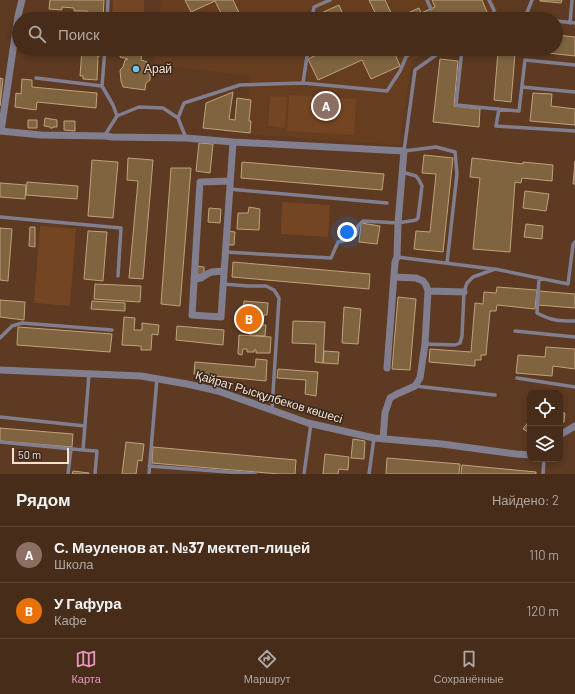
<!DOCTYPE html>
<html lang="ru">
<meta charset="utf-8">
<style>
body{margin:0;font-family:Barlow,sans-serif;background:#4d3422;color:#f1f3f6}
.controls{position:absolute;right:12px;bottom:12px;display:grid;overflow:hidden;border-radius:8px;box-shadow:0 2px 6px #0003}
.controls button{width:36px;height:36px;display:grid;place-items:center;padding:0;border:0;border-bottom:1px solid #5e4838;background:#462c19;color:#f1f3f6;font:20px sans-serif}
.scale{position:absolute;left:12px;bottom:10px;width:57px;box-sizing:border-box;padding-left:4px;border:2px solid #f6e0d2;border-top:0;font-size:11px;line-height:14px;white-space:nowrap;color:#f6e0d2;-webkit-text-stroke:3px #36261b;paint-order:stroke}
.you{position:absolute;left:347px;top:232px;width:14px;height:14px;margin:-10px;border:3px solid #fff;border-radius:50%;background:#1a73e8;box-shadow:0 0 0 6px #1a73e833}
.badge{display:grid;place-items:center;width:26px;height:26px;border-radius:50%;background:#e797bd;color:#fff;font-size:13px;font-weight:700}
.pin{position:absolute;translate:-50% -50%;border:2px solid #fff;box-shadow:0 1px 4px #0006}
.list{margin:0;padding:0;list-style:none}
h2{display:flex;justify-content:space-between;align-items:center;height:52px;margin:0;padding:0 16px;font-size:17px}
h2 small{font-size:13px;font-weight:400;color:#b0a7a2}
.list li{display:grid;grid-template-columns:26px 1fr auto;gap:12px;align-items:center;box-sizing:border-box;height:56px;padding:0 16px;border-top:1px solid #5e4838}
.list b{display:block;font-size:15px;white-space:nowrap}
.list p{margin:0;font-size:13px;white-space:nowrap;color:#b0a7a2}
.list em{font-size:13px;font-style:normal;color:#b0a7a2}
.icon{flex:none;width:22px;height:22px;fill:none;stroke:currentColor;stroke-width:2;stroke-linecap:round;stroke-linejoin:round}
.map{position:relative;flex:none;width:575px;height:474px;overflow:hidden}
.search{position:absolute;background:#462c19;box-shadow:0 2px 6px #0003;left:12px;right:12px;top:12px;height:44px;display:flex;align-items:center;gap:10px;box-sizing:border-box;padding:0 14px;border-radius:22px;color:#b0a7a2;font-size:15px}
.sheet{height:164px;background:#462c19}
nav{display:flex;justify-content:space-around;align-items:center;box-sizing:border-box;height:56px;border-top:1px solid #5e4838;background:#462c19;font-size:11px;color:#b0a7a2}
nav a{display:grid;justify-items:center;gap:2px}
nav .on{color:#e797bd}
.map>svg:first-child{display:block}
</style>
<div class="map">
<svg width="575" height="474" viewBox="0 0 575 474">
<rect width="100%" height="100%" fill="#5d3a21"/>
<!-- built -->
<path fill="#673d20" d="M161 0H494L499 11 498 18 495 19H159Z
M156 49H435L412 60 399 145 245 134 250 76 155 64Z"/>
<!-- green -->
<path fill="#744522" d="M113 0H144V19H112Z
M289 95 356 99 354 135 287 131Z
M270 96 287 97 285 128 268 126Z
M282 202 330 205 328 237 281 234Z
M40 226 76 229 70 306 34 303Z"/>
<!-- building -->
<path fill="#7f643f" stroke="#bfa27c" d="M50 0H104L103 19H86L87 11H74V8L62 7V10L49 9Z
M185 0H233L242 19H213L222 15 215 1 191 12Z
M369 0H385L394 19 419 8 421 13 435 7 432 0H482L487 12 471 19H438L436 14 426 18 427 19H378Z
M540 0H562L561 3 540 1Z
M339 5 345 19H321L319 14Z
M556 35 575 37V56L512 49H556Z
M82 49H101L100 56H98L97 80 83 79V76H80Z
M122 49H142L141 60 147 62 150 68V80L146 83 145 90 123 87 121 81 120 70 123 67 125 60 128 59 120 57Z
M329 49H393L400 66 371 79 362 60 318 80 308 59Z
M498 52 515 54 511 102 494 100Z
M440 59 458 61 454 106 480 109 479 127 433 122Z
M0 78 3 79 0 106Z
M22 79 32 80V87L97 93 96 108 37 102 36 110 15 107 16 93 21 94Z
M233 92 229 119 235 120 237 98 251 100 249 121H251L250 133 203 128 206 103Z
M533 93 552 94 551 106 575 109V125L530 121Z
M45 118 57 120V127H53V128H50V127L44 126Z
M28 120H37V128H28Z
M64 121H75V131L64 130Z
M199 143 213 144 210 173 196 171Z
M424 155 453 158 443 252 414 249 416 231 430 232 436 174 422 173Z
M128 158 153 160 143 279 129 278 138 181 127 180Z
M472 158 523 164V162L553 165 552 181 522 178 521 183 515 182 510 252 473 249 480 178 470 177Z
M92 160 118 162 113 218 88 216Z
M575 161V184H573Z
M242 162 384 174 382 190 241 178Z
M171 168H191L180 306 161 304Z
M27 182 78 186 77 199 26 195Z
M0 183 26 185 25 199 0 197Z
M525 191 549 194 546 211 523 208Z
M249 207 260 209 259 230 237 229 238 213H248Z
M209 208 221 209 220 223 208 222Z
M361 223 380 226 377 244 359 242Z
M526 224 543 226 542 239 524 237Z
M30 227H35V247L29 246Z
M0 228 12 229 8 281 0 280Z
M88 231 107 232 103 281 84 279Z
M228 231 235 232 234 245H227Z
M233 262 370 274 369 289 232 277Z
M196 266 204 267V275H195Z
M95 284 141 286 140 302 94 299Z
M497 287 537 290 535 309 497 305 496 311H490L486 355H481V360H475V366L429 362 430 349 471 352 475 303 483 304 484 292 496 293Z
M539 291 575 294V308L538 305Z
M398 297 416 299 410 370 392 369Z
M0 300 25 302 24 320 0 317Z
M92 301 125 303V311L91 309Z
M244 301 268 303 267 315H264L263 325H266L265 336 250 335V330L241 329Z
M344 307 361 309 358 344 342 343Z
M124 317 135 318 134 330H142V323L159 325 158 335 152 334 151 350H141V346L122 345Z
M293 321 325 322 323 363 315 362 316 344 292 343Z
M177 326 224 330 223 345 176 340Z
M18 327 112 334 110 352 17 345Z
M239 335 271 337 270 353H256V350H254V352H247V349H243L242 355 238 354Z
M546 347 575 349V369L553 366 552 376 516 373 518 355 545 357Z
M324 351 339 352 338 364 323 363Z
M256 359 267 360 266 381 194 374 195 362 255 367Z
M278 369 318 372 316 396 305 394 306 380 277 378Z
M560 413H565L564 422H560Z
M529 421 530 430 528 432 523 429Z
M0 428 73 434 72 447 0 441Z
M353 439 365 441 364 459 351 458Z
M126 442 144 444 142 461 138 460 136 474H122Z
M153 447 296 460 295 474H279L152 463Z
M325 454 349 457 348 470 339 469 338 474H323Z
M387 458 460 464 459 474H386Z
M462 465 536 472V474H461Z
M73 471 89 473V474H72Z"/>
<g fill="none" stroke-linecap="round" stroke-linejoin="round">
<!-- service -->
<path stroke="#817e90" stroke-width="3.5" d="M427 0 431 9
M433 15 435 19
M525 18 532 0
M107 19 108 0
M312 19 314 7 330 0
M485 19 493 15 494 10 489 0
M522 19 525 18 538 19
M556 21 575 23
M570 23 572 0
M105 49 102 86 113 105 117 116
M462 49 456 105 519 111 525 60 575 65
M36 78 102 86
M303 83 308 49
M522 87 575 92
M499 109 496 126 575 131
M178 118 184 103 240 85 303 83 387 91 400 71 406 57 414 49
M105 135 117 116 139 107 163 108 178 118 186 138
M229 189 387 203
M0 217 121 228 118 276
M225 252 331 258 338 242 351 239 356 235 358 226 363 221 398 223 416 220 418 218 422 186 419 180 416 176 402 172
M397 257 493 269
M447 263 457 174 455 152 436 147 404 151 415 70 439 53 448 49
M539 278 537 313C552 321 559 321 575 321
M223 284 248 286H266L274 290 279 298 272 409
M515 331 575 337
M0 338 12 326 22 323 112 330
M425 344 455 345 460 343 462 336 464 292 467 283 473 277 495 269 568 284 573 245 575 242
M89 374 83 450 97 451 95 474
M517 378 575 387
M415 386 495 395
M0 417 85 426
M0 442 83 450
M149 466 255 474
M68 474 71 449
M149 474 157 378
M304 474 311 423
M369 474 374 438
M543 474 544 459"/>
<!-- minor -->
<path stroke="#817e90" stroke-width="7" d="M0 131 41 135 105 136 112 137 186 138 233 142 404 151 398 223 397 257 395 262 387 368
M1 131 18 16 22 0
M230 181 200 182 192 315 221 317 233 142
M194 279 201 278 207 274 212 272 224 271
M428 291 464 292
M0 370 141 376 187 384 218 391 308 423 374 438 442 444 516 454 530 455
M560 435 575 426
M383 439 385 413 390 398 397 394 415 386 420 378 425 344 428 291 426 285 423 281 416 278 394 277"/>
</g>
<!-- markers -->
<circle fill="#6cc3f2" stroke="#36261b" stroke-width="1.5" cx="136" cy="69" r="4"/>
<g text-anchor="middle" stroke-width="3" stroke-linejoin="round" paint-order="stroke">
<!-- poi labels -->
<g font-size="12" fill="#f6e0d2" stroke="#36261b" text-anchor="start">
<text x="144" y="73">Арай</text>
</g>
<!-- street labels -->
<g font-size="12" fill="#f6e0d2" stroke="#36261b">
<text transform="translate(269 397) rotate(17)" y="4">Қайрат Рысқұлбеков көшесі</text>
</g>
</g>
</svg>
<div class="controls">
<button><svg class="icon" aria-label="locate" viewBox="0 0 24 24"><circle cx="12" cy="12" r="6"/><path d="M12 2v4M12 18v4M2 12h4M18 12h4"/></svg></button>
<button><svg class="icon" aria-label="layers" viewBox="0 0 24 24"><path d="M12 4l9 5-9 5-9-5zM3 14l9 5 9-5"/></svg></button>
</div>
<div class="scale">50 m</div>
<div class="you"></div>
<div class="pin badge" style="left:326px;top:106px;background:#8d6e63">A</div>
<div class="pin badge" style="left:249px;top:319px;background:#e8710a">B</div>
<div class="search"><svg class="icon" aria-label="search" viewBox="0 0 24 24"><circle cx="10" cy="10" r="6"/><path d="M15 15l6 6"/></svg>Поиск</div>
</div>
<section class="sheet">
<h2>Рядом<small>Найдено: 2</small></h2>
<ul class="list">
<li><span class="badge" style="background:#8d6e63">A</span><div><b>С. Мәуленов ат. №37 мектеп-лицей</b><p>Школа</p></div><em>110 m</em></li>
<li><span class="badge" style="background:#e8710a">B</span><div><b>У Гафура</b><p>Кафе</p></div><em>120 m</em></li>
</ul>
</section>
<nav>
<a class="on"><svg class="icon" aria-label="map" viewBox="0 0 24 24"><path d="M3 6l6-2 6 2 6-2v14l-6 2-6-2-6 2zM9 4v14M15 6v14"/></svg>Карта</a>
<a><svg class="icon" aria-label="directions" viewBox="0 0 24 24"><path d="M12 3l9 9-9 9-9-9zM9 14v-3h6M13 9l2 2-2 2"/></svg>Маршрут</a>
<a><svg class="icon" aria-label="saved" viewBox="0 0 24 24"><path d="M7 4h10v16l-5-4-5 4z"/></svg>Сохранённые</a>
</nav>
